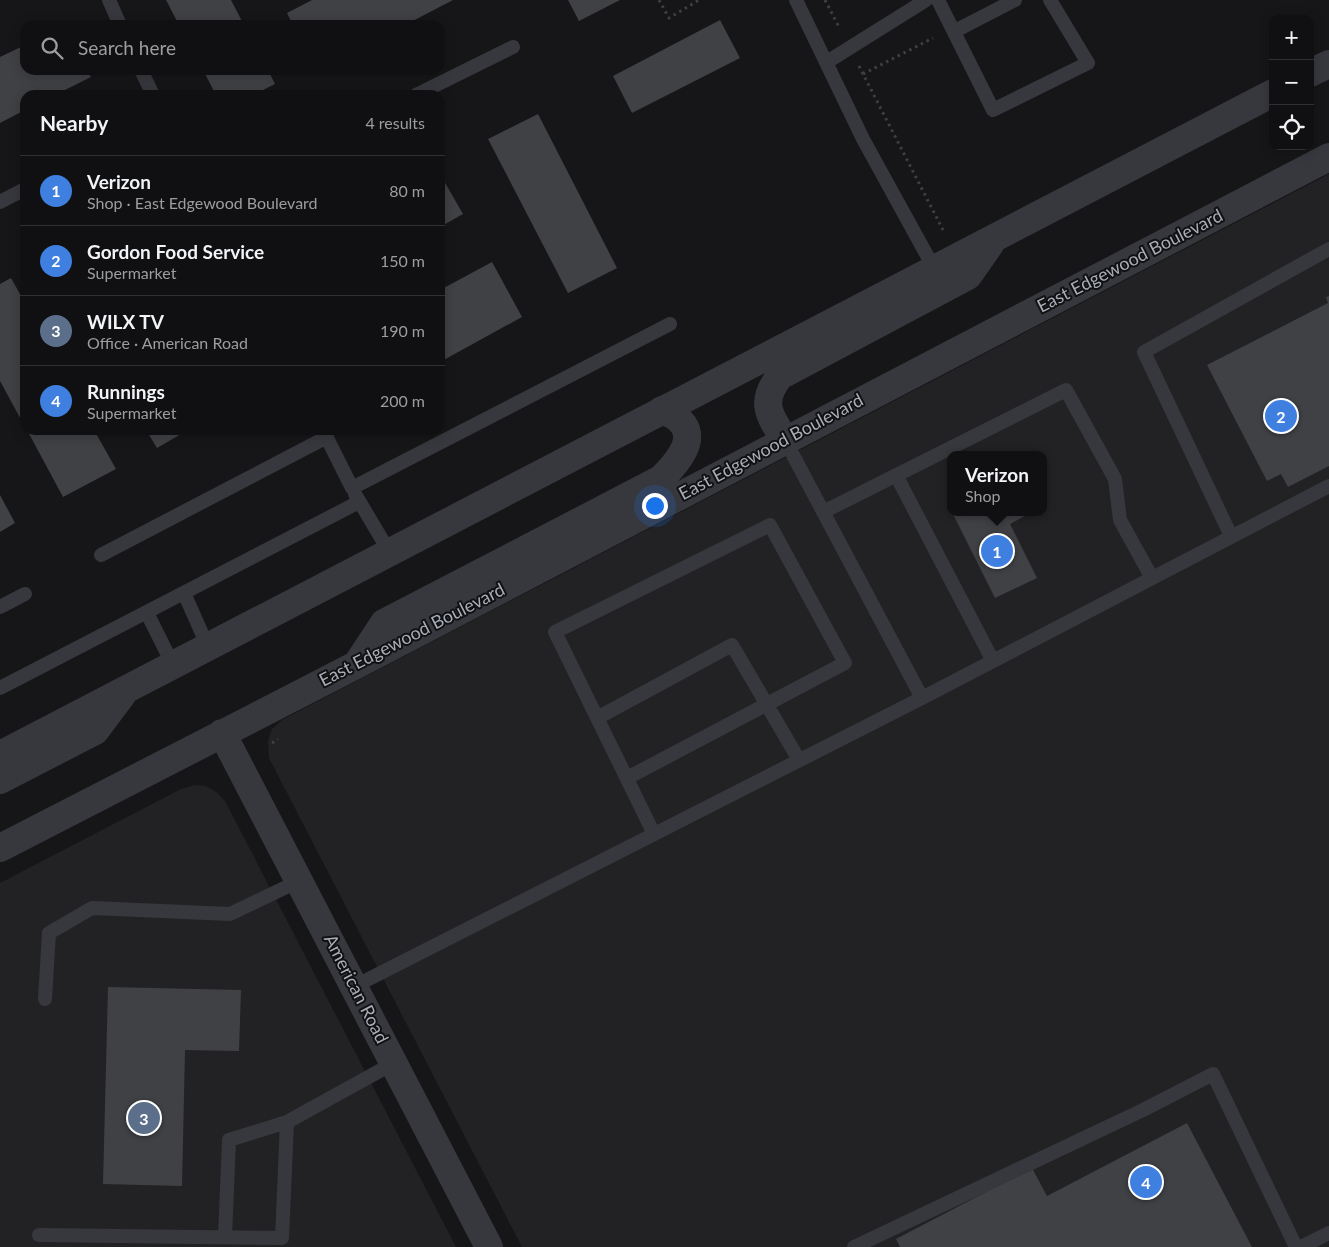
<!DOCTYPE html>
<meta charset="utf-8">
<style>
body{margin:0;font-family:Lato,sans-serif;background:#19191b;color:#f1f3f6}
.controls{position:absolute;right:15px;top:15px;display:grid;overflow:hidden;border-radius:10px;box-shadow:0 2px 12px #0003}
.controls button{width:45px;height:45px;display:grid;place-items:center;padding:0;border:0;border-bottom:1px solid #303032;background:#101012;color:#f1f3f6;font:25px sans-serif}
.you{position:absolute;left:654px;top:505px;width:18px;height:18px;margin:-12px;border:4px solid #fff;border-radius:50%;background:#1a73e8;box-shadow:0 0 0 8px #1a73e833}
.badge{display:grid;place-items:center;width:32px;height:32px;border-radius:50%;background:#d93025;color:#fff;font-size:16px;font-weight:700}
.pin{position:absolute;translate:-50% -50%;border:2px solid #fff;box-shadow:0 1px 5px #0006}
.popup{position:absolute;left:947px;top:451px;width:100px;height:65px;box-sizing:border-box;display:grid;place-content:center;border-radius:10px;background:#101012;filter:drop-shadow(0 1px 4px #0005);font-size:16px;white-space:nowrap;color:#9c9d9f}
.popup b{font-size:19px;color:#f1f3f6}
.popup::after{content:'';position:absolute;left:50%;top:100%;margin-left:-10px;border:10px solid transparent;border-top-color:#101012}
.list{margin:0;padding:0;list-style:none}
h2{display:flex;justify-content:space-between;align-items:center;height:65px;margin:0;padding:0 20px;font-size:21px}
h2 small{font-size:16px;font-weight:400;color:#9c9d9f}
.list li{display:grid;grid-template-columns:32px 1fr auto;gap:15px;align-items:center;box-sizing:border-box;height:70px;padding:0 20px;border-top:1px solid #303032}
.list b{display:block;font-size:19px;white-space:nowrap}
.list p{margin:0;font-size:16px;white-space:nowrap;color:#9c9d9f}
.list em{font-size:16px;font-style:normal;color:#9c9d9f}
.icon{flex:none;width:28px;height:28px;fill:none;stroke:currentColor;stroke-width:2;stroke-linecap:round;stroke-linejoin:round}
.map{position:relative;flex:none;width:1329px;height:1247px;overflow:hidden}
.search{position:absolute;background:#101012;box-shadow:0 2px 12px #0003;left:20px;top:20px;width:425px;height:55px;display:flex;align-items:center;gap:12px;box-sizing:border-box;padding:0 18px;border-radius:15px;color:#9c9d9f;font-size:19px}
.panel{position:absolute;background:#101012;box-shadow:0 2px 12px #0003;left:20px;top:90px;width:425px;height:345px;border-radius:15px}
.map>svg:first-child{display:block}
</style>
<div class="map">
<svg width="1329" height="1247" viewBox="0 0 1329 1247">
<rect width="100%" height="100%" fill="#161618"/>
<!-- built -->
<path fill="#222225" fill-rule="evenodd" d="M1329 174V1247H522L269 758 268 741 272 729 282 720ZM951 455H1043V512H951Z
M194 785 206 786 216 792 225 801 456 1247H0V883L181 789Z"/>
<!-- building -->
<path fill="#404145" d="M166 0H231L244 25H179Z
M312 0H453L405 25H293L287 13Z
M568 0H620L579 21Z
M720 20 740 58 632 113 613 76Z
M25 45V70H87L91 77 55 95H25V110L0 123V57Z
M203 70H268L275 84 253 95H216Z
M538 114 617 268 568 293 488 139Z
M440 174 463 214 440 227Z
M492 262 522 317 440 362V290Z
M11 278 25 303V427L0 381V284Z
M1329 296V466L1288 487 1281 474 1267 481 1207 365 1328 303 1326 297Z
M27 430H94L116 469 63 497Z
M146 430H188L157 448Z
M0 495 15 523 0 532Z
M952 512H1032L1010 524 1037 578 995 598Z
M108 987 241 990 239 1051 185 1050 182 1186 103 1184Z
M1187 1123 1252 1247H900L896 1239 1032 1168 1047 1196Z"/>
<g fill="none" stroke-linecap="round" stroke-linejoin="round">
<!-- path -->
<path stroke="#3d3f44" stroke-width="3" stroke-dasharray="2.5 4" stroke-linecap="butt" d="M659 0 669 18 699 0
M825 0 840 29
M859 66 943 230
M863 74 933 38
M272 743 278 739"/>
<!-- service -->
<path stroke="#37383d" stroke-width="14" d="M109 0 120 25
M796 0 863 139 935 270
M938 0 993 110 1088 63 1050 0
M955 31 1015 0
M827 62 926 0
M141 70 153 95
M416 95 513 47
M0 202 25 189
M323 430 352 488 670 324
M785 440 922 698
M896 475 993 661
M355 494 390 553
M823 512 1066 390 1115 479 1120 520 1152 578
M1231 536 1144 352 1329 249
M101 555 327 437
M184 593 208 647
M0 607 25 594
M147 613 173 665
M0 688 359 502
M597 718 732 645 799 760
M627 778 845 663 770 525 555 632 654 834
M355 986 922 698 1329 486
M45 999 49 933 92 908 230 914 299 881
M39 1235 282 1238 287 1122 394 1063
M225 1237 229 1140 287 1122
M854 1247 1143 1110 1213 1074 1296 1247
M1301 1247 1329 1233"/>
<!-- tertiary -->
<path stroke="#37383d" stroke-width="28" d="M1310 73 1329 64
M785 440C769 415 759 402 780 376L968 276 991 243
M357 664 384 623 661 479C685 455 705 427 662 410
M222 733 489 1247
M0 755 1273 93
M0 780 95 731 122 695
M0 848 356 665 1329 157"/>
</g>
<g text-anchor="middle" stroke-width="4" stroke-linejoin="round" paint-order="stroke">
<!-- street labels -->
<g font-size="18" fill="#a8adb8" stroke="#111113">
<text transform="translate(1130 261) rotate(-27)" y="6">East Edgewood Boulevard</text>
<text transform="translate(771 447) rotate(-28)" y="6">East Edgewood Boulevard</text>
<text transform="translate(412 635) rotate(-27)" y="6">East Edgewood Boulevard</text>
<text transform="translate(356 989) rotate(63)" y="6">American Road</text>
</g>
</g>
</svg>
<div class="controls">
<button>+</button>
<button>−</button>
<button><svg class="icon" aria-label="locate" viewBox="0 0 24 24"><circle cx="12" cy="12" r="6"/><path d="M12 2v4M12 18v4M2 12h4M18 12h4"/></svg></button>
</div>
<div class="you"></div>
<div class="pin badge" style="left:997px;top:551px;background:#3f7fe0">1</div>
<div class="popup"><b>Verizon</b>Shop</div>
<div class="pin badge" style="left:1281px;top:416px;background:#3f7fe0">2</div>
<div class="pin badge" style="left:144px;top:1118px;background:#5c6f8a">3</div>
<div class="pin badge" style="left:1146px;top:1182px;background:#3f7fe0">4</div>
<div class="search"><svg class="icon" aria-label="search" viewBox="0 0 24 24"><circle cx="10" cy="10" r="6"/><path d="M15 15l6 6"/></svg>Search here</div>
<section class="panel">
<h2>Nearby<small>4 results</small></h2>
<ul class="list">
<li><span class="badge" style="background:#3f7fe0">1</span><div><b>Verizon</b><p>Shop · East Edgewood Boulevard</p></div><em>80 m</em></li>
<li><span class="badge" style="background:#3f7fe0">2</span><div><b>Gordon Food Service</b><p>Supermarket</p></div><em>150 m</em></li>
<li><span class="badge" style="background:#5c6f8a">3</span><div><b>WILX TV</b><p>Office · American Road</p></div><em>190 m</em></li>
<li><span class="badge" style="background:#3f7fe0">4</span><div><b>Runnings</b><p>Supermarket</p></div><em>200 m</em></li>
</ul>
</section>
</div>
